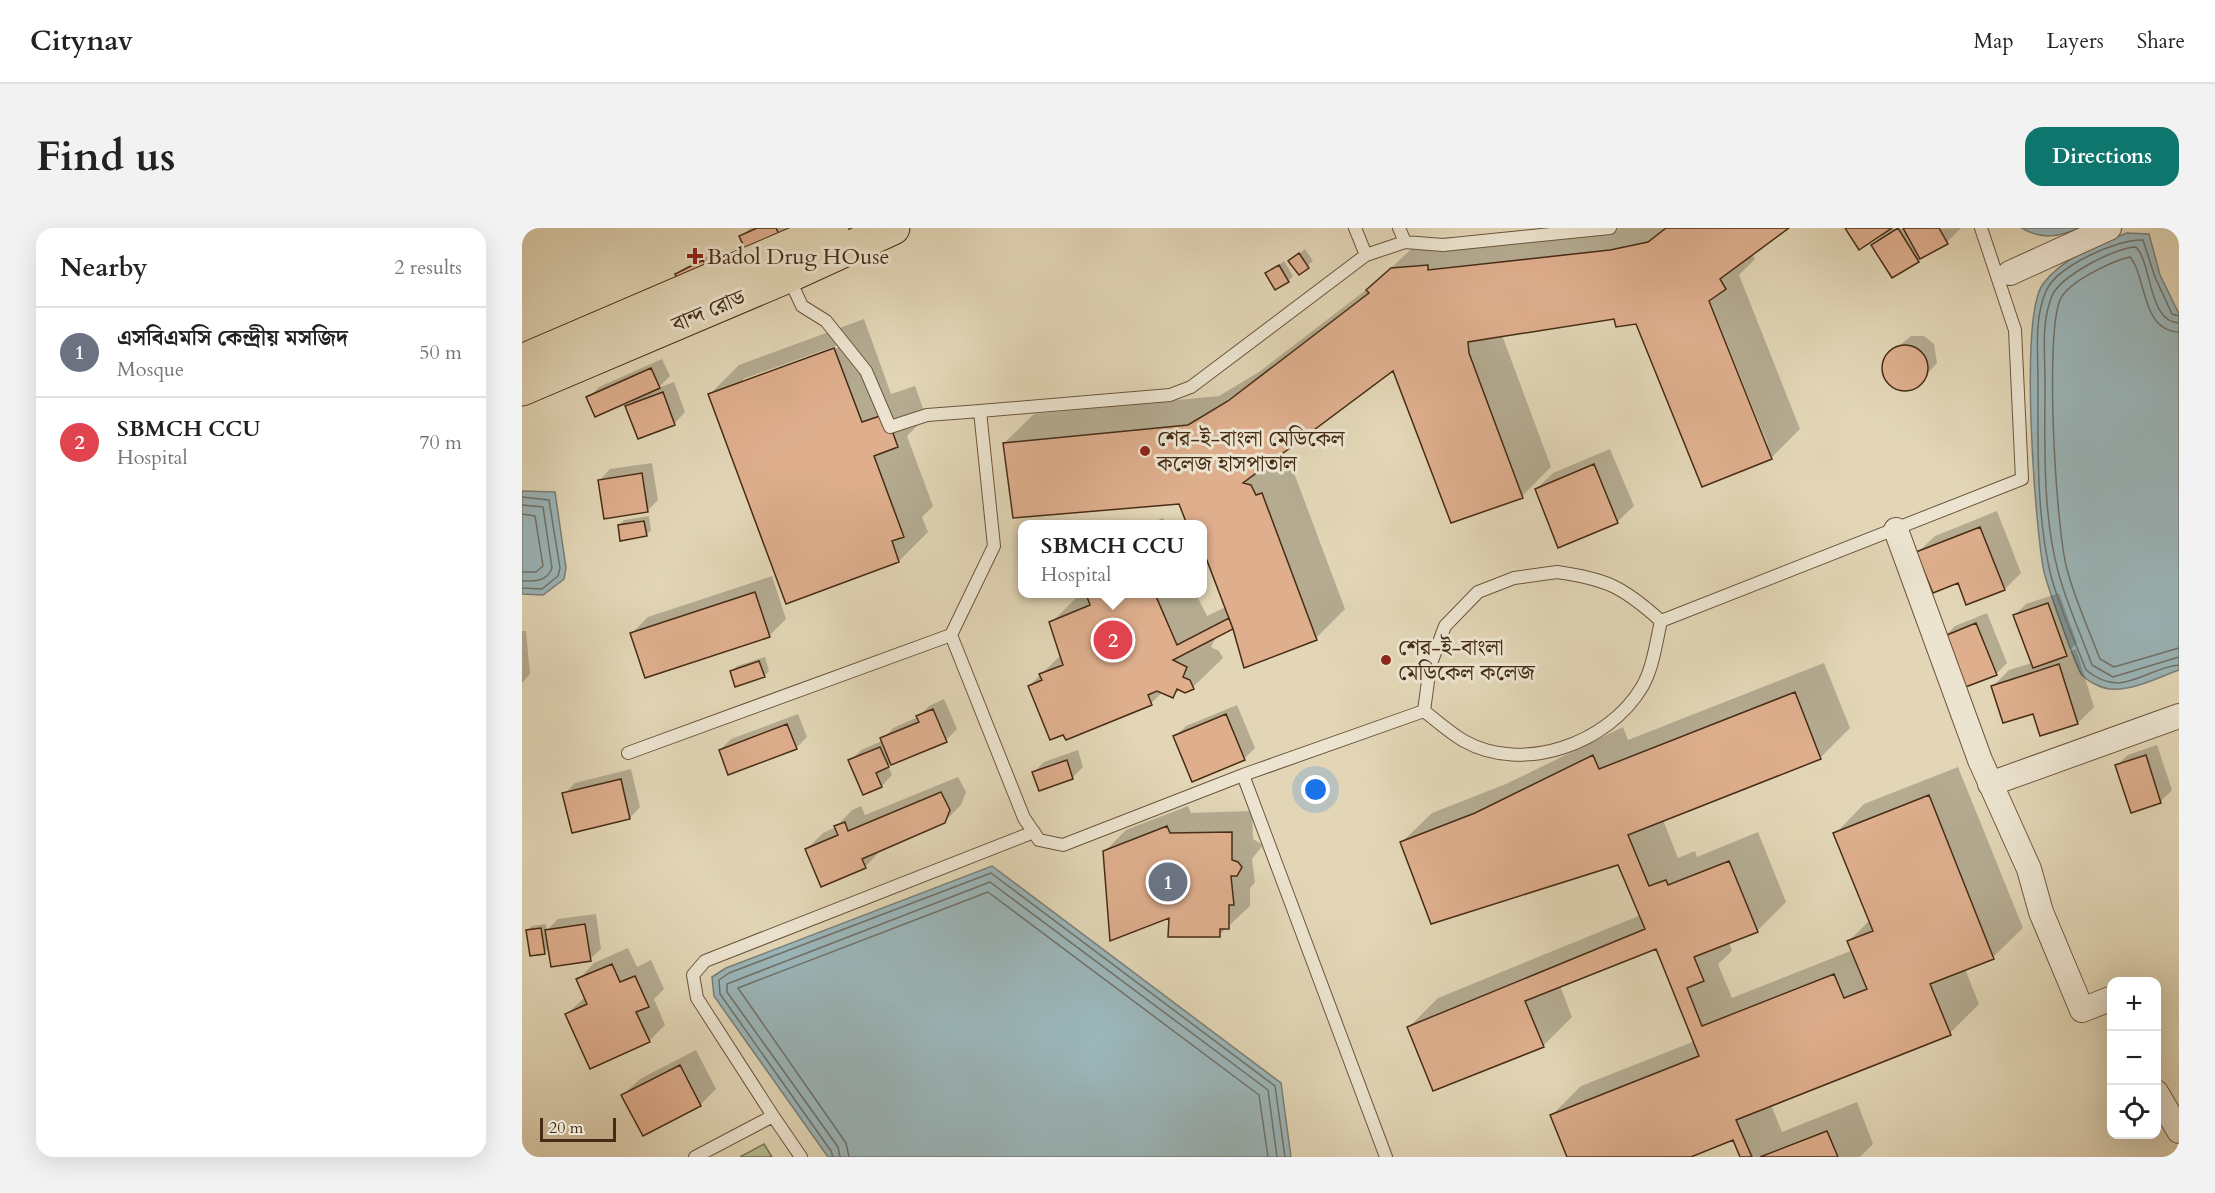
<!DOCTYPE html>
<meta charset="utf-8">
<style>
body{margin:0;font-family:Cardo,"Noto Serif Bengali",serif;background:#f2f2f2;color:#222}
.controls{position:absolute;right:18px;bottom:18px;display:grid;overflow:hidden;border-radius:12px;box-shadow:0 6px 24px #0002}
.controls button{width:54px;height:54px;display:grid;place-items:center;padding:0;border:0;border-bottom:2px solid #e0e0e0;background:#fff;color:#222;font:30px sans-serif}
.scale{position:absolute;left:18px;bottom:15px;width:76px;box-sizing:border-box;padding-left:6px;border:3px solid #462c15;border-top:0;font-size:16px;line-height:21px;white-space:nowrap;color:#462c15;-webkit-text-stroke:4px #ece4d0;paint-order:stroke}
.you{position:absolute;left:794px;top:562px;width:21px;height:21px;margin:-15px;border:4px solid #fff;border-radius:50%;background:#1a73e8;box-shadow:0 0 0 9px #1a73e833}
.badge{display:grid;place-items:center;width:39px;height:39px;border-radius:50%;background:#0f766e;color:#fff;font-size:20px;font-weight:700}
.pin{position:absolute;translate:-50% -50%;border:3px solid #fff;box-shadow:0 2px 6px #0006}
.popup{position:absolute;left:496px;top:292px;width:189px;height:78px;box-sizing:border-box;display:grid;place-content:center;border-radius:12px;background:#fff;filter:drop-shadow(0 2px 4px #0005);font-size:20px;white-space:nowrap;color:#767676}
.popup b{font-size:22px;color:#222}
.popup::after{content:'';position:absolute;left:50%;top:100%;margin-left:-12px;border:12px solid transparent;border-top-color:#fff}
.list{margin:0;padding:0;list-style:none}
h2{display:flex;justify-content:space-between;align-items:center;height:78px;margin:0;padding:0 24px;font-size:26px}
h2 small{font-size:20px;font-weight:400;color:#767676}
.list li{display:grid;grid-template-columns:39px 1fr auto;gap:18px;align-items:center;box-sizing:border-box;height:90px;padding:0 24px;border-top:2px solid #e0e0e0}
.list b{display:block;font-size:22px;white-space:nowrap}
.list p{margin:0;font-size:20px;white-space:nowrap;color:#767676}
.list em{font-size:20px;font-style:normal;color:#767676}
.icon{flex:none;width:33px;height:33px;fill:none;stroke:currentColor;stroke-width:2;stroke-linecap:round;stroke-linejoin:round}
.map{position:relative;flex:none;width:1657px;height:929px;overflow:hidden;border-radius:18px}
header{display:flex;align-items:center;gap:36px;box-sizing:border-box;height:84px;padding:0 30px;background:#fff;border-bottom:2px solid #e0e0e0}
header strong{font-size:28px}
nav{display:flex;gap:33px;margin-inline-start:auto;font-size:21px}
.intro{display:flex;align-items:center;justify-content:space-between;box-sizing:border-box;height:144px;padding:0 36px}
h1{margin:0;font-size:42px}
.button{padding:15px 27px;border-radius:18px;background:#0f766e;color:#fff;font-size:21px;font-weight:700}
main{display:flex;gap:36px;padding:0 36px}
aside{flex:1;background:#fff;border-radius:18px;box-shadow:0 6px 24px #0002}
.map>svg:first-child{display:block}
</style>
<header>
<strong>Citynav</strong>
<nav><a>Map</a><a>Layers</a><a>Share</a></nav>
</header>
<div class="intro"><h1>Find us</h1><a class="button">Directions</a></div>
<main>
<aside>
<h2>Nearby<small>2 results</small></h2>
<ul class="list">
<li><span class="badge" style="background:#6b7280">1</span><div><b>এসবিএমসি কেন্দ্রীয় মসজিদ</b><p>Mosque</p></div><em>50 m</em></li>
<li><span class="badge" style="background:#e0444e">2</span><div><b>SBMCH CCU</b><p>Hospital</p></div><em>70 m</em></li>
</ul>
</aside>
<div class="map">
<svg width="1657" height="929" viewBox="0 0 1657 929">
<rect width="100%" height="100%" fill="#e2d6b6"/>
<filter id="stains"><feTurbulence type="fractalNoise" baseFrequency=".00333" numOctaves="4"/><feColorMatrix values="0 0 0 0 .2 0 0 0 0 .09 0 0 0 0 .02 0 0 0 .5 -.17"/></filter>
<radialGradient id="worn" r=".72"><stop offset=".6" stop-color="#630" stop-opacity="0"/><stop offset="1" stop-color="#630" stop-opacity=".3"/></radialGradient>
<!-- green -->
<path fill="#b2be8e" stroke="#7c7552" stroke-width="1.5" d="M242 916 250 929H218Z"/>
<!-- water -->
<path fill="#9bb6ba" stroke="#797f78" stroke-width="1.5" d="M1500 0H1557C1537 9 1519 12 1500 0Z
M1605 5 1627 6 1638 47 1657 86V442C1634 450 1598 470 1575 457 1570 455 1563 450 1560 447 1554 440 1525 356 1522 344 1513 299 1497 89 1521 56 1539 31 1577 15 1605 5Z
M0 263 33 264 44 340 42 351 21 367 0 366Z
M470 638 759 855 769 929H306L192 768 190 749 204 740Z"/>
<!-- shadow -->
<path fill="#0003" fill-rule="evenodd" d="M228 0H269L259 12 219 9Z
M1058 0H1265L1230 26 1233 31 1217 47 1278 201 1249 230 1115 94 1094 89 980 107 1029 239 1000 268 872 140 755 227 763 239 769 237 823 381 794 410 712 398 694 409 689 419 697 423 701 430 671 459 658 461 650 469 641 464 629 475 507 458 539 427 529 395 558 366H674L685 388 704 379 681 318V296H673L658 275 482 215 512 186 697 168 737 144 853 55 900 11 935 9V13ZM1185 66 1246 217H1242L1182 67Z
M1324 0 1370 1 1439 0 1425 14 1396 33 1351 17 1363 4Z
M783 21 791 33 777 45 768 33Z
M186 28 192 41 155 46 160 41Z
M762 33 771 48 766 53 745 46Z
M342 91 369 166 393 158 404 189 385 208 411 278 400 289 406 304 377 333 188 166 217 137ZM319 116 320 118 221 154V151Z
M1389 108H1402L1412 116 1415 135 1395 157 1388 160 1374 159 1364 149 1362 142 1365 128Z
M140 131 148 148 136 160 152 154 163 184 153 195 116 209 105 179 115 169 66 170 77 159Z
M1088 221 1112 278 1095 294 1014 261 1031 245Z
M130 235 136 272 125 283 78 252 88 241Z
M1475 283 1499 345 1483 361 1445 375 1437 353 1396 324 1413 308Z
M127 288 129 302 124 307 97 297 102 292Z
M641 290 644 296H626Z
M250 348 264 391 248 407 124 448 110 405 126 389Z
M1537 365 1555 415 1547 423 1554 421 1572 479 1556 495 1519 506 1512 484 1471 458 1487 442 1510 435 1493 387 1504 376Z
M1465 385 1485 435 1475 445 1442 458 1422 409 1433 398Z
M0 403H4L8 446 0 455Z
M243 429 247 443 242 448 210 443 215 438Z
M1302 435 1328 500 1299 529 1141 592 1156 630 1173 623 1175 629 1236 604 1264 674 1235 703 1207 714 1210 723 1196 736 1210 770 1331 722 1327 713 1348 692 1313 606 1342 576 1436 539 1501 700 1471 729 1443 741 1457 776 1428 805 1249 877 1260 904 1335 874 1351 916 1338 929H1219L1212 910 1165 929H1046L1030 887 1059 858 1173 813 1135 719 1038 758 1050 789 1021 818 887 799 916 770 1119 687 1097 635 880 614 910 585 984 556 1101 499 1106 512Z
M422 471 435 501 424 512 370 534 366 537 370 547 360 558 328 533 339 522 360 513 371 500 396 489 407 478Z
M715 477 733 520 722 531 653 509 664 498Z
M276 486 285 509 274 520 198 522 209 511Z
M1635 517 1650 562 1639 573 1610 583 1595 537 1606 527Z
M556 522 561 539 550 550 511 545 522 534Z
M109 541 118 579 108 590 42 566 53 555Z
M436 549 444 564 439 577 422 594 359 622 343 639 285 621 301 605 314 599 330 582 339 578 343 587Z
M666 578 669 585 730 583 731 611 741 617 730 631 733 654 728 660V678L697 707 648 688 583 623 604 602Z
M74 686 79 721 68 731 28 719 22 725 5 703 10 698 24 696 25 702 36 691Z
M106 720 115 739 129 732 142 761 132 771 143 797 127 813 45 786 64 768 56 752 72 735Z
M1634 774 1638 783 1634 787Z
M174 822 194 861 178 877 101 867 118 851Z"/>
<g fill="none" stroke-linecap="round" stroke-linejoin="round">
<!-- shore -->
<path stroke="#707168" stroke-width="1.5" d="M1657 88 1650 86 1633 49 1621 12C1595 11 1535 38 1524 63 1512 91 1516 123 1516 153 1516 216 1514 282 1528 344 1536 377 1552 411 1564 442 1601 472 1620 441 1657 437
M1657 95C1626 94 1630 35 1614 19 1594 19 1538 48 1530 68 1519 94 1523 124 1523 153 1523 213 1520 284 1536 343 1544 375 1559 406 1570 437L1591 449 1657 429
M1657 104C1619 103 1625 49 1608 29 1590 33 1548 53 1539 70 1522 101 1534 303 1545 341 1553 372 1567 402 1578 431L1592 439 1657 420
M0 269 27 272 38 340 36 348 20 361 0 360
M0 277 21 279 30 340C25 354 12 353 0 353
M0 286 13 288 21 338 14 344H0
M311 929 309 923 198 766 197 752 207 745 469 645 753 858 763 929
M318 929 316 919 205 764V756L468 654 746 862 755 929
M327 929 324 915 216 760 466 664 737 867 746 929"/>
</g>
<!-- building -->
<path fill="#deae8d" stroke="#462c15" stroke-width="1.5" d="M235 0H254L260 13 227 29 217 8Z
M1144 0H1267L1198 51 1204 61 1187 73 1250 231 1180 259 1114 96 1094 99 1092 91 946 114 947 125 1001 270 929 295 871 143 721 255 729 257 734 267 740 265 795 412 722 440 711 401 681 322V296H671L670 293 664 294 657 276 491 290 481 215 666 197 706 173 847 65 844 62 869 40 906 37V42L1088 22 1126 14Z
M1323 0H1370L1337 22Z
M1376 0 1397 34 1370 50 1349 17Z
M1381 0H1417L1426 16 1398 31Z
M777 25 787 40 777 47 766 33Z
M181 32 188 47 160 61 153 46Z
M757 37 767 54 753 62 743 45Z
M1360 140a23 23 0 1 1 46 0a23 23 0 1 1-46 0Z
M312 120 340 194 364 186 376 219 352 228 382 309 370 313 377 334 264 376 186 166Z
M129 140 138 160 73 189 64 169Z
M141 164 153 197 116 211 103 178Z
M1072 236 1096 295 1036 320 1013 261Z
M120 245 126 284 82 291 76 252Z
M122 293 125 308 98 313 96 297Z
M1458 299 1483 362 1444 377 1436 355 1411 365 1394 324Z
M233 364 248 409 123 450 108 405Z
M564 366H633L655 417 707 390 711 401 651 432 665 439 661 449 668 452 672 461 663 465 655 461 651 470 635 463 626 467 630 477 544 512 541 507 528 512 506 458 520 452 517 446 541 437 527 394 568 377Z
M1526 375 1545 428 1511 440 1491 387Z
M1454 395 1475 447 1441 460 1420 409Z
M237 433 243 449 213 459 208 443Z
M1537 436 1556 496 1518 508 1511 486 1481 495 1469 458Z
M1273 464 1299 531 1106 607 1127 658 1144 652 1146 657 1207 633 1236 704 1172 729 1182 753 1165 760 1180 798 1312 746 1322 770 1345 761 1325 713 1351 703 1311 605 1407 567 1472 731 1408 756 1429 807 1214 892 1230 929H1218L1211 912 1169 929H1045L1028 887 1177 828 1134 721 1003 773 1022 819 911 863 885 799 1123 701 1096 637 909 696 878 614 953 585 1071 527 1077 541Z
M411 481 425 514 369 537 358 510 397 494 394 488Z
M704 486 723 532 670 554 651 508Z
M265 496 275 521 206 547 197 522Z
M358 519 367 539 354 545 360 559 341 567 326 532Z
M1624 527 1639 575 1609 585 1593 537Z
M545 532 551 551 517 563 510 544Z
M99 551 108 591 50 605 40 565Z
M419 564 428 582 423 595 340 631 344 640 299 659 283 621 316 607 312 598 323 594 326 603Z
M645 598 648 605 710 604V632L716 634 720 639 715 648H709L712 677H707V701H698V709H646L647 690 588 713 581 623Z
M63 696 69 733 29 739 23 702Z
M19 700 23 726 8 728 4 702Z
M90 736 98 754 113 748 127 779 114 784 128 814 68 841 43 786 65 776 54 751Z
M158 837 179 878 121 908 99 867Z
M1305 903 1316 929H1238Z"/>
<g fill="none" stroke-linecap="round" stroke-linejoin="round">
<!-- lane casing -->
<g stroke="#6d563d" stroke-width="14">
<path id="lane" d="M833 0 844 27 669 159 648 167 458 183 472 318 429 407 502 590 517 612 541 617 721 547 902 483
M877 0 883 14 921 17 1088 0
M844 27 883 14
M266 48 280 78 304 93 344 143 368 199 405 187 458 183
M1035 344C1085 351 1101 359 1139 393 1134 415 1131 440 1120 459 1086 516 1001 546 942 513 928 505 915 493 902 483L908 438 923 398 956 364 992 350Z
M1139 393 1500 251 1493 102 1459 0
M106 525 429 407
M721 547 864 929
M251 888 175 770 171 747 183 733 512 604
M173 929 251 888 279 929"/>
</g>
<!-- street casing -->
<g stroke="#6d563d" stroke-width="26">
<path id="street" d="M1488 45 1587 0
M1374 302 1458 532 1507 641 1519 684 1560 782 1588 771 1590 774
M1468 556 1657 488
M1634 864 1657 903"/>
</g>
<!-- highway casing -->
<g stroke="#462c15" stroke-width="35">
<path id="highway" d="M0 133 310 0
M0 161 266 48 371 0"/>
</g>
<!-- lane -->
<use href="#lane" stroke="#ece4d0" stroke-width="12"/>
<!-- street -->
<use href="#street" stroke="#ece4d0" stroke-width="24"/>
<!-- highway -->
<use href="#highway" stroke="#e2d6b6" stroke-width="33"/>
</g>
<!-- markers -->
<g fill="#8f2418" stroke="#ece4d0" stroke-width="2">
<path d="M170 19h6v6h6v6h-6v6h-6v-6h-6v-6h6z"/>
<circle cx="623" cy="223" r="6"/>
<circle cx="864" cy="432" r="6"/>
</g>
<g text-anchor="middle" stroke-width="6" stroke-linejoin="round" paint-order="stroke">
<!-- poi labels -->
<g font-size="22" fill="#462c15" stroke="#ece4d0" text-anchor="start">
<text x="185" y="36">Badol Drug HOuse</text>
<text x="635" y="218">শের-ই-বাংলা মেডিকেল<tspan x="635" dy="25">কলেজ হাসপাতাল</tspan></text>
<text x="876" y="427">শের-ই-বাংলা<tspan x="876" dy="25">মেডিকেল কলেজ</tspan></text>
</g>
<!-- street labels -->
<g font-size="22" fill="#462c15" stroke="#ece4d0">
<text transform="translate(186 82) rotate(-23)" y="8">বান্দ রোড</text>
</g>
</g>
<rect width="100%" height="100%" filter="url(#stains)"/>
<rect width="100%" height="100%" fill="url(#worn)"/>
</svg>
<div class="controls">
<button>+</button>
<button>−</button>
<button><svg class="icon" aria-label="locate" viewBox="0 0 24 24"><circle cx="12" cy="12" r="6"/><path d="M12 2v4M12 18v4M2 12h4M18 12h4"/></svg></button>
</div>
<div class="scale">20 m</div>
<div class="you"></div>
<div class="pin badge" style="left:646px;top:654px;background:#6b7280">1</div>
<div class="pin badge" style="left:591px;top:412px;background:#e0444e">2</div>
<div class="popup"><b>SBMCH CCU</b>Hospital</div>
</div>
</main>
